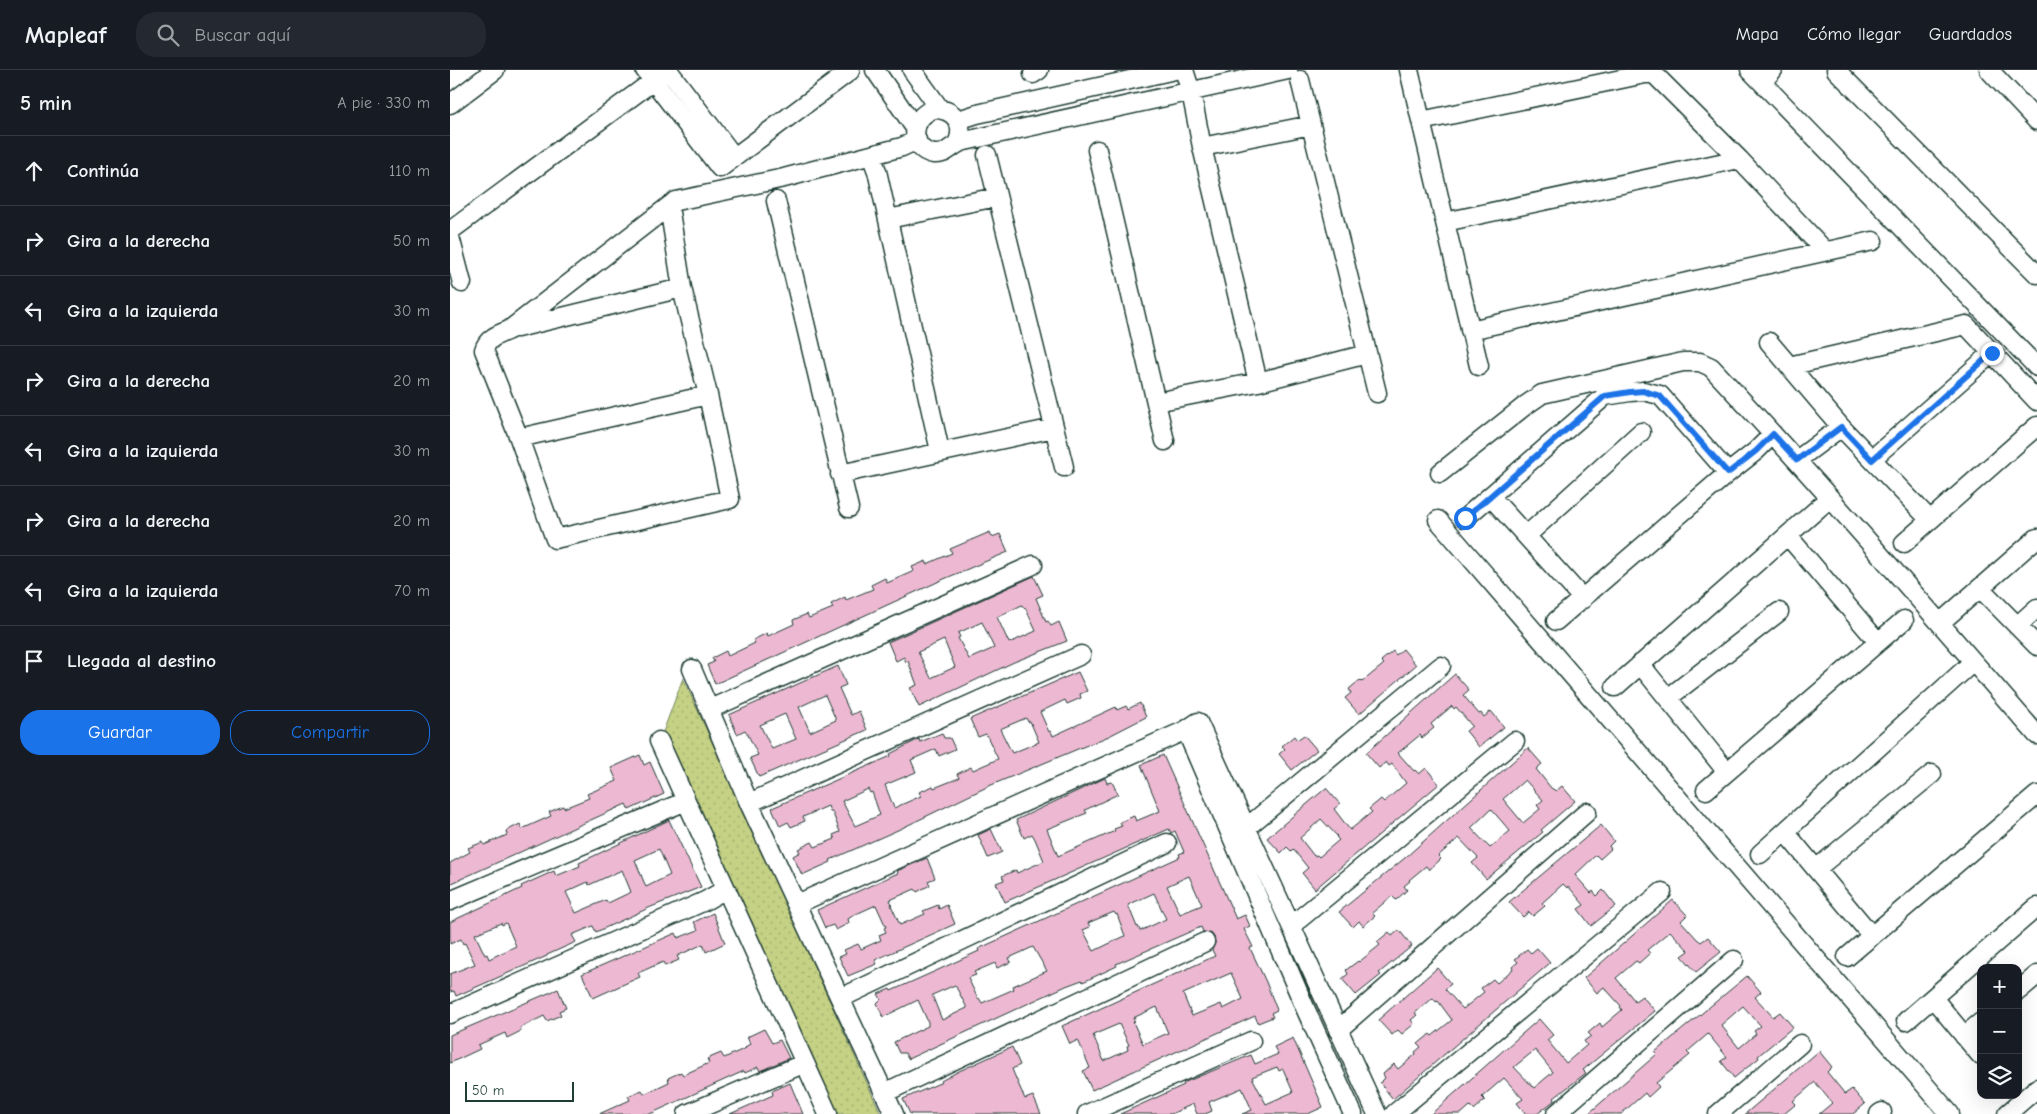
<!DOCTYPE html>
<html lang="es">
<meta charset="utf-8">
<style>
body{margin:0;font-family:"Comic Neue",sans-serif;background:#242831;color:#f1f3f6}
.controls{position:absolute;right:15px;bottom:15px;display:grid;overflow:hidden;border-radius:10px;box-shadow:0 5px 20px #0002}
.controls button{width:45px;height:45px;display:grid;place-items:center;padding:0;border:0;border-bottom:1px solid #363941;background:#171b24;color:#f1f3f6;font:25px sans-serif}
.scale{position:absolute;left:15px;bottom:12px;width:109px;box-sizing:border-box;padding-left:5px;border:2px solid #1f3d34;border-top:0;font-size:14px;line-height:18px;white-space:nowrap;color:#1f3d34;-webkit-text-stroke:4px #fff;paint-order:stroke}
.stop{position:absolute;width:15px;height:15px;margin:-11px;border:4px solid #1a73e8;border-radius:50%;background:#fff}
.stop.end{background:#1a73e8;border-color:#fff;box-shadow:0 1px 5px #0008}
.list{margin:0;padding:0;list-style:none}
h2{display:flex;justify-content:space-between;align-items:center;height:65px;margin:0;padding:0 20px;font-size:21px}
h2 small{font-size:16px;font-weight:400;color:#9ea1a6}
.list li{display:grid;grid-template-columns:32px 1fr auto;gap:15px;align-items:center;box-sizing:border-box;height:70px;padding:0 20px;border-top:1px solid #363941}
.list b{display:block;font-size:19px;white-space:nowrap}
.list em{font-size:16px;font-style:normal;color:#9ea1a6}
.actions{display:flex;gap:10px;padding:15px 20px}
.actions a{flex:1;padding:11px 0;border:1px solid #1a73e8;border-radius:20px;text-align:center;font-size:18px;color:#1a73e8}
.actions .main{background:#1a73e8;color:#fff}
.icon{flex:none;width:28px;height:28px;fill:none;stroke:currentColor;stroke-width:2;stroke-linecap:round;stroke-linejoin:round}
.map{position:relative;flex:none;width:1587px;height:1044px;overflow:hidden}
header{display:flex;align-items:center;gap:30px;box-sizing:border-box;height:70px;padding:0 25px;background:#171b24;border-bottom:1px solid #363941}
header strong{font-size:24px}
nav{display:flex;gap:28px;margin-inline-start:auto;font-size:18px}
.search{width:350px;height:45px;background:#242831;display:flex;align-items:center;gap:12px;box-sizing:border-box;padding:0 18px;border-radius:20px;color:#9ea1a6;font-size:19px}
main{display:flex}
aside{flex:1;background:#171b24}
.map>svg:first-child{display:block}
</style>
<header>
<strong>Mapleaf</strong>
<div class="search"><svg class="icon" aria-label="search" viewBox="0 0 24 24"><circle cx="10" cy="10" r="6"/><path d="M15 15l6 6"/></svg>Buscar aquí</div>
<nav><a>Mapa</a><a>Cómo llegar</a><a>Guardados</a></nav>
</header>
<main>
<aside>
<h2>5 min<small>A pie · 330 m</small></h2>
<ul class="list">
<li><svg class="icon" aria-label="ahead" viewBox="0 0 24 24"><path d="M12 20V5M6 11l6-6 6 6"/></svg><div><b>Continúa</b></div><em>110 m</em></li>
<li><svg class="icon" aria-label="right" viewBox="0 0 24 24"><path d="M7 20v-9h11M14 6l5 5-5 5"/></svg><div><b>Gira a la derecha</b></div><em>50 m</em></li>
<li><svg class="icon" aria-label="left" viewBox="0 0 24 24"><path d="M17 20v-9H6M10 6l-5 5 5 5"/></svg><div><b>Gira a la izquierda</b></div><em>30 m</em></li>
<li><svg class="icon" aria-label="right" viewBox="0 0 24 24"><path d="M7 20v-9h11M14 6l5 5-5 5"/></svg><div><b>Gira a la derecha</b></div><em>20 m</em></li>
<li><svg class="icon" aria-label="left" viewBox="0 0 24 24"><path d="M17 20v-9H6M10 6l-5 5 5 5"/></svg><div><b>Gira a la izquierda</b></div><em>30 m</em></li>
<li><svg class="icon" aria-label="right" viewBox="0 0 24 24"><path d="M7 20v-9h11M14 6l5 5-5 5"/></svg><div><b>Gira a la derecha</b></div><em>20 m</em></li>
<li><svg class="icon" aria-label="left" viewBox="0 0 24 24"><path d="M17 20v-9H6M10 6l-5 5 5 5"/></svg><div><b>Gira a la izquierda</b></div><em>70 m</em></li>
<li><svg class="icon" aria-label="arrive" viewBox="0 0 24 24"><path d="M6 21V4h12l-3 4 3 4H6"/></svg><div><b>Llegada al destino</b></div></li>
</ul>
<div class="actions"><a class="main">Guardar</a><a>Compartir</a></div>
</aside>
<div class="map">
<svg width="1587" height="1044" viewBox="0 0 1587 1044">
<defs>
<pattern id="grass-dots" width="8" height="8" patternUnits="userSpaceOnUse" patternTransform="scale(1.25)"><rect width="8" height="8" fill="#c5d184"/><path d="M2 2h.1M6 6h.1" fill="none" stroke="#a9b473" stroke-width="1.8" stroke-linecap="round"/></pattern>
</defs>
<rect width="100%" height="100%" fill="#fff"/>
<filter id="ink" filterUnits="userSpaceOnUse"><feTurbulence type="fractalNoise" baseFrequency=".02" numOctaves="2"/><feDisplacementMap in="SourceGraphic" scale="10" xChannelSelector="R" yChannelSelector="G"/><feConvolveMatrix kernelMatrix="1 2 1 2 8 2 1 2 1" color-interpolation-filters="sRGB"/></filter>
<g filter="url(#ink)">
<!-- grass -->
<path fill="url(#grass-dots)" stroke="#72875c" d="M233 608 431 1044H387L213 662Z"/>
<!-- building -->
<path fill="#edb8d2" stroke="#1f3d34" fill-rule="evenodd" d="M540 462 542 467 550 464 558 482 494 509 265 614 257 595 264 592 262 588 276 581 278 586 305 573 303 570 317 563 318 566 344 554 343 550 357 544 359 548 383 538 381 534 395 527 396 530 423 519 421 515 435 508 437 513 464 501 462 497 476 491 477 494 502 483 500 479Z
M584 506 593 525 586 528 596 552 598 551 601 556 609 552 617 571 564 592 469 637 460 618 467 615 458 591 456 592 454 587 446 591 438 572ZM572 535 574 538 575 537 586 561 559 573 547 547ZM532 552 544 578 519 589 508 568 510 567 508 563ZM494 570 505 597 481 608 468 582Z
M953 579 966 595 909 644 895 628 901 623 899 619 910 610 912 612 934 594 931 591 943 581 946 585Z
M388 596 396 615 389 618 401 645 409 641 417 660 309 707 300 688 308 685 298 665 295 660 287 664 279 645ZM375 625 386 650 360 662 349 637ZM335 644 346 669 322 679 310 655Z
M628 602 637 621 630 624 631 628 617 634 615 630 590 642 599 662 601 661 603 666 666 637 667 640 676 636 678 639 690 633 696 647 659 666 539 716 450 759 380 790 381 792 352 805 343 786 350 782 348 779 362 772 365 777 385 769 383 765 390 762 382 741H380L378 736 353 747 355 751 341 757 338 752 330 756 322 738 441 686 440 684 469 669 470 672 492 663 494 668H500L505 679 489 686 486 679 461 690 466 702 435 715 444 738 471 726 469 722 483 716 484 718 509 708 507 704 521 697 523 700 548 689 536 664 528 667 520 649ZM576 648 578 652 580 651 589 672 562 683 550 659ZM418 719 420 723 422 722 430 745 405 756 392 731Z
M1005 604 1019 620 1013 625 1029 644 1031 643 1034 647 1041 641 1054 657 1029 677 1016 661 1022 656 1006 637 1004 639 1002 636 981 654 984 658 972 668 970 665 948 683 964 701 965 700 969 704 976 698 989 714 865 819 852 803 858 798 843 779 841 781 837 777 831 783 817 768 876 718 890 734 884 739 900 760 922 742 919 739 931 729 934 732 956 713 942 694 939 696 936 692 929 698 916 683ZM871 749 887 766 886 767 889 770 869 787 867 785 864 786 850 768Z
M854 665 867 680 842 700 829 684 835 679 832 676 844 666 847 670Z
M1078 678 1092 694 1086 699 1101 718 1106 721 1112 716 1125 731 1091 760 1093 762 1036 809 1022 793 1028 788 1009 768 988 786 991 789 979 800 976 796 959 810 960 811 954 816 957 820 946 830 942 826 922 843 925 846 913 856 909 851 903 857 889 842 956 787ZM1075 710 1093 730 1087 735 1090 739 1073 753 1053 729ZM1041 739 1060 761 1040 778 1021 758Z
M190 685 194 695 200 692 214 724 179 740 176 734 0 814V793L20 782 18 778 33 772 34 775 57 765 56 761 70 754 72 759 101 746 99 742 113 736 114 738 139 728 137 724 167 711 161 698Z
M713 685 786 849 795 845 800 856 794 859 803 877 800 878 816 912 827 940 821 943 823 947 808 953 805 946 642 1020 633 1001 640 998 628 970 620 974 612 956 765 886 762 880 765 873 764 867 761 863 753 862 751 857 666 894 667 896 633 912 632 910 616 916 458 989 455 983H449L444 972 478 956V952L468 930 433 947 427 933 431 929 428 924 440 919 441 921 488 900 529 881 528 879 730 787 729 784 734 782 725 761 721 763 719 759 555 832 546 813 554 810 552 806 566 800 567 803 594 791 585 769 582 764 574 768 566 750 655 708 657 713 662 712 668 724 635 740 637 743 597 759 608 786 665 761 664 759 672 756 670 752 684 746 686 751 710 741 691 695ZM739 806 752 835 730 844 717 816ZM704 823 716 849 690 861 688 856 687 857 678 835ZM664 842 666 845 667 844 675 866 644 881 633 860 640 857 638 853ZM583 877 597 901 563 916 564 919 532 933 529 928 528 929 518 908 526 905 524 902 545 893 547 898 561 892 559 888ZM781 903 793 929 773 939 771 934 742 946 733 924ZM505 915 517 938 492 950 482 925ZM707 937 718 963 693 974 683 952H685L683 948ZM669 954 679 975 677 976 678 980 654 991 643 965Z
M219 750 251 817 201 837 146 862 143 856 122 865 126 872 97 885V886L6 926 4 921 0 922V904L25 894 15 873 13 874 11 869 0 874V852L72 818 71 816 104 801 106 806 130 796 129 793ZM209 779 220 805 196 817 185 790ZM172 800 181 822 158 833 156 830 126 843 116 822 138 812 139 815ZM51 853 52 855 56 853 66 876 39 889 37 884 35 885 25 864Z
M1151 755 1164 771 1159 776 1161 779 1150 789 1146 785 1125 805 1141 823 1143 821 1147 826 1153 820 1166 836 1141 856 1128 839 1134 835 1118 816 1117 818 1113 814 1092 833 1095 836 1083 846 1079 842 1073 847 1059 832Z
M541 759 552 782 538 788 528 765Z
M477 788 485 808 478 811 480 815 467 822 465 819 440 830 442 834 441 835 450 855 475 844 473 841 488 835 489 839 497 835 505 854 425 890 427 894 398 906 389 887 396 884 394 880 408 874 411 879 431 870 429 865 436 862 434 858 436 857 426 835 404 845 398 849 399 853 386 860 383 855 375 858 367 840 448 803 447 801Z
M1223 830 1237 845 1231 851 1247 869 1251 872 1258 867 1271 882 1246 902 1232 886 1239 881 1220 861 1197 880 1200 883 1189 893 1186 891 1166 908 1185 931 1192 926 1205 941 1133 1000 1136 1003 1104 1028 1105 1030 1087 1044H1076L1067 1033 1073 1029 1054 1008 1032 1027 1035 1030 1024 1040 1020 1036 1011 1044H981L1089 949 1103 965 1097 970 1116 993 1137 975 1134 971 1141 966 1138 963 1150 953 1152 957 1172 940 1170 937 1171 936 1154 917 1147 923 1134 908ZM1085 980 1103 1002 1084 1018 1064 997Z
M263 843 275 873 256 882 253 874 249 876 227 886 229 890 215 896 213 892 188 903 190 907 143 928 132 904 226 863 228 868 248 860 244 852Z
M949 860 962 876 929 903 931 905 906 925 892 909 898 904 896 900 908 891 909 892 930 875 927 872 939 862 942 866Z
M1087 878 1100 893 943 1029 930 1013 935 1008 933 1004 944 994 948 999 966 984 965 982 971 977 968 974 980 964 982 966 1002 950 988 931 986 932 983 928 965 943 967 945 961 950 964 954 952 964 948 960 942 965 928 950 987 898 1001 914 995 919 1013 939 1034 922 1031 918 1043 909 1047 913 1063 899 1062 897 1068 892 1065 889 1077 879 1081 883Z
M1297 906 1311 922 1305 927 1323 947 1330 942 1343 957 1308 986 1309 988 1284 1008 1271 991 1277 987 1258 964 1237 982 1240 985 1206 1013 1209 1017 1198 1027 1195 1023 1171 1044H1138L1207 984 1205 982ZM1293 936 1311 956 1304 961 1306 964 1289 978 1271 955Z
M108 919 116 938 109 941 111 945 97 951 94 946 70 958 71 961 57 968 55 963 28 975 30 979 0 993V965Z
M314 959 322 973 330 970 339 988 310 1001 308 997 295 1003 294 1001 200 1044H149L180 1030 178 1026 192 1020 194 1024 219 1012 218 1008 231 1002 233 1005 259 993 257 989 271 983 274 988 296 978 295 977 300 974 297 967Z
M843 968 873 1037 858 1044H792L802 1040 792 1018 759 1032 762 1041 755 1044H747L743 1034 721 1044H670L734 1015 733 1013 801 985 805 994 828 984 824 977ZM827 997 829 1001 833 999 843 1022 816 1034 802 1007Z
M562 977 570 995 562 999 564 1004 575 1029 583 1026 591 1044H460L453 1029 492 1012 491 1011 507 1002Z
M1369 981 1382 997 1377 1002 1395 1024 1402 1019 1415 1034 1403 1044H1369L1382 1033 1365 1012 1343 1031 1346 1034 1334 1044H1295Z
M340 1013 353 1044H280L323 1025 322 1021Z"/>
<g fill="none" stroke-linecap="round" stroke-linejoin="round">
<!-- street casing -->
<g stroke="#1f3d34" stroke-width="21">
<path id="street" d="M195 0 270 98 400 1
M425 0 465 58
M462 0 490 39
M734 0 741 22 752 77 808 312
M959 0 1029 296
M1300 0 1587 297
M1386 0 1587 204
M1539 0 1587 51
M583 4 589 0
M850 10 927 323
M1312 12 1323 0
M0 34 45 0
M508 50 527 44 725 0
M971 51 1195 4H1204L1289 89 1375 181
M507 74C516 55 505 39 484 39 460 46 458 80 484 84 496 85 500 77 509 73 514 71 519 70 524 69L838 0
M752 77 861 55
M647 80 715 371
M421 85 427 101 490 381
M537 85 614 397
M326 131 399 438
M219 136 232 218 258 325 280 429 105 469 69 368 34 280C37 268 49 264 59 260L219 136 226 131 334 108 452 77 467 70
M438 149 547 127
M995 152 1289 89
M0 161 218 0 284 87
M0 167 12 213
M67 258 232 218
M1020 260 1423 171
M1319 272 1391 357 1480 450
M1339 296 1516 255 1587 331
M706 332 808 312 917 284
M69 368 258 325
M1422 389 1542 283
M1347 390 1391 357
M990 403 1076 335 1092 324 1233 292H1250L1261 297C1373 417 1479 541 1587 665
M390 404 604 358
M1040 426 1133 529
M1015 448 1155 326 1180 322 1193 321 1210 325 1278 403
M988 450 1500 1044
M1076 466 1191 362
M1338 466 1428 572
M1454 473 1587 356
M1530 518 1587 576
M1106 551 1278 403 1306 381 1323 364
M1491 552 1587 468
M1567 556 1587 538
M1190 594 1277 702
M242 599 299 733 444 1044
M1165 617 1380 428
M1218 628 1329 542
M260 639 583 495
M736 660 856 940 903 1044
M209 671 378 1044
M1256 720 1454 550
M299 733 631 585
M796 758 991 596
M1335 762 1422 866
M1310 784 1523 592
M1366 799 1482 704
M0 831 236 731
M347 834 736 660 748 652 927 1044
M841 856 1065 671
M1397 887 1587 725
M1568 921 1587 905
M391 928 717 773
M1483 928 1531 986
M0 944 255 831 276 819
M1456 951 1587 837
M888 960 1137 742
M1514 966 1531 952
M434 1023 755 872
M237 1044 355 993
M637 1044 801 971
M944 1044 1212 822
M1106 1044 1284 890
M1268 1044 1350 974
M1429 1044 1432 1042
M1557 1044 1587 1018"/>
</g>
<!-- street -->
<use href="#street" stroke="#fff" stroke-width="18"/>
</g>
</g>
<g fill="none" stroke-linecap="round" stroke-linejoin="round" filter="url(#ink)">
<!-- route -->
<path stroke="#1a73e8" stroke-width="6" d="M1015 448 1155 326 1180 322 1193 321 1210 326 1278 403 1306 381 1323 364 1347 390 1391 357 1422 390 1542 283"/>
</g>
</svg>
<div class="controls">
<button>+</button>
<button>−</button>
<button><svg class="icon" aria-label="layers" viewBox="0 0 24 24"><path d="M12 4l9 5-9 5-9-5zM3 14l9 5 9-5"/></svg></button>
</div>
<div class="scale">50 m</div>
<div class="stop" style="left:1015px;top:448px"></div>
<div class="stop end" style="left:1542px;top:283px"></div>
</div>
</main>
